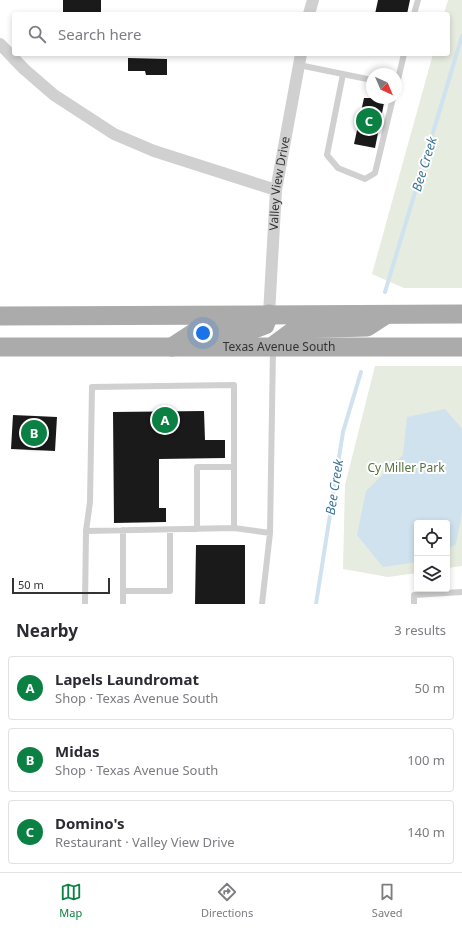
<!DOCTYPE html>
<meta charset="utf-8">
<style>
body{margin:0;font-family:"Noto Sans",sans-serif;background:#f2f2f3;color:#2b2b33}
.controls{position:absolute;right:12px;bottom:12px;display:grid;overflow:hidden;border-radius:4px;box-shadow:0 2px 6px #0003}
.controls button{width:36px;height:36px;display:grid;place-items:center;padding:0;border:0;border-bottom:1px solid #e1e1e2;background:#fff;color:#2b2b33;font:20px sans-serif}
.compass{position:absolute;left:366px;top:68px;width:36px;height:36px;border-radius:50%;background:#fff;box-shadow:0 2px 6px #0003;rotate:136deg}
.scale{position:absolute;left:12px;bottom:10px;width:98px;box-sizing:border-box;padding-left:4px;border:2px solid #333;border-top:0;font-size:11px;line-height:14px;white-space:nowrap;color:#333;-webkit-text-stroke:3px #fff;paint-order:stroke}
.you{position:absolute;left:203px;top:333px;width:14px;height:14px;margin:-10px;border:3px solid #fff;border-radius:50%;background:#1a73e8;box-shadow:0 0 0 6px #1a73e833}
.badge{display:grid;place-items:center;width:26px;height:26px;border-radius:50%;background:#0b8043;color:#fff;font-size:13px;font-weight:700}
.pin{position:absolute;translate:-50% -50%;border:2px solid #fff;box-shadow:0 1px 4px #0006}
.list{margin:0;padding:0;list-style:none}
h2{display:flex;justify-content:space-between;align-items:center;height:52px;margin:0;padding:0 16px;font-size:17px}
h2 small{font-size:13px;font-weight:400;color:#7c7c81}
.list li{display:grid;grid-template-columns:26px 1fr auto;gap:12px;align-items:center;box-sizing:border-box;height:64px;margin:0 8px 8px;padding:0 8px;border:1px solid #e1e1e2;border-radius:4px}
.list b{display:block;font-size:15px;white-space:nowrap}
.list p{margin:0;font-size:13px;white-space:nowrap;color:#7c7c81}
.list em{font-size:13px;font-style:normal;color:#7c7c81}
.icon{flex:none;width:22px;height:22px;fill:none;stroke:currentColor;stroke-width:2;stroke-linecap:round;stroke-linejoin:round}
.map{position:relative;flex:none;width:462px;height:604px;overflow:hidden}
.search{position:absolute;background:#fff;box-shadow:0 2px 6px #0003;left:12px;right:12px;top:12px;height:44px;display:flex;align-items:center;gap:10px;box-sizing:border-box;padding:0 14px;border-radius:4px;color:#7c7c81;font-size:15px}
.sheet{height:268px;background:#fff}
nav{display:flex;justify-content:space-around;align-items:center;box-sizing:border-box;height:56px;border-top:1px solid #e1e1e2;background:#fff;font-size:11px;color:#7c7c81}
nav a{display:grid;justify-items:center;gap:2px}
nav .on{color:#0b8043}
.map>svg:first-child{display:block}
</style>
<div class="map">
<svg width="462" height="604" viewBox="0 0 462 604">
<rect width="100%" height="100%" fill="#fff"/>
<!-- green -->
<path fill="#e6ecdf" d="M448 0H462V288H404L372 274 433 54H448V14H444Z
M375 366H462V566L447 568V523H417V573L388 577 343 569 345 485Z"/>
<!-- water -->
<path fill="#cfe2ee" d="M445 409 462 429V513L456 544 447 550V523H417V562L383 567 357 535 366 491 403 455 407 417Z"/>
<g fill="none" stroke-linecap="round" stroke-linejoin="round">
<!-- stream -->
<path stroke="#cfe2ee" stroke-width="4" d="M385 292 462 36
M316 604 343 432 361 372"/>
</g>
<!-- building -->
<path fill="#1a1a1a" d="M63 0H101V14H63Z
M378 0H410L407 14H375Z
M128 58 167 59V75H146L145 71H128Z
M364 98H385L375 148 354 144Z
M204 411 205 440H225V458L159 459V508H166V522L114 523 113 412Z
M13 415 57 417 55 451 11 449Z
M196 545H245V604H195Z"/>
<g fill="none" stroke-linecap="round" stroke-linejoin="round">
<!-- service -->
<path stroke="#d0d0d0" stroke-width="6" d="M414 14 418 0
M299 65 372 80
M343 74 327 155 338 168 365 179 375 173 393 98
M396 88 404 54
M197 529V467H234V528
M86 531 90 502 92 387 234 385V467
M123 591H170V530
M85 604 86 531 234 528 270 533 273 349
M123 604V530
M262 604 270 533
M414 604V595L462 592"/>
<!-- minor -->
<g stroke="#d0d0d0" stroke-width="12">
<path d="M309 14 313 0"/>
<path d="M0 44 24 69 54 95 114 134 154 151 276 190"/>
<path id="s1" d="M269 314 276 190 301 54"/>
</g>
<!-- primary -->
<g stroke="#ababab" stroke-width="19">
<path d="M0 316 462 314"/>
<path d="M273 346 296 329 367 327 384 316"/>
<path id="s2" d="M0 347H462"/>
<path d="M172 347 198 330H252L265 325 269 314"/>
</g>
</g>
<g text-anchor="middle" stroke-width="4" stroke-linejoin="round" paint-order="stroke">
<!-- street labels -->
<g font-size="12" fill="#333" stroke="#fff">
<text dy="4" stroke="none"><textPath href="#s1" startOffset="131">Valley View Drive</textPath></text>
<text dy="4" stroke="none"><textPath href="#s2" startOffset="279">Texas Avenue South</textPath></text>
</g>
<!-- park labels -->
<g font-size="12" fill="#56703f" stroke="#fff">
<text x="406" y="472">Cy Miller Park</text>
</g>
<!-- water labels -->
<g font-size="13" font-style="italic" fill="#3f7597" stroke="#fff">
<text transform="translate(424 164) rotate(-73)" y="5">Bee Creek</text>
<text transform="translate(334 487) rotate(-81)" y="5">Bee Creek</text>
</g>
</g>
</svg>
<div class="controls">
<button><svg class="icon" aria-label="locate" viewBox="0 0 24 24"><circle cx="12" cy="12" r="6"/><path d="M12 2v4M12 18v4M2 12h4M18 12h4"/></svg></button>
<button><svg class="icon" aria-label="layers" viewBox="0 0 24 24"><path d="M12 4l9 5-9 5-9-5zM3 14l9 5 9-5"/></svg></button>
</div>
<svg class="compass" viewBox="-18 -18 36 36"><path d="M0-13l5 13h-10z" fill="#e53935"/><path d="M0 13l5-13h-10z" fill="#7c7c81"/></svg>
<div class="scale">50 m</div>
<div class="you"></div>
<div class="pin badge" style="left:165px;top:420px">A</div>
<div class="pin badge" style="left:34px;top:433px">B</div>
<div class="pin badge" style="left:369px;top:121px">C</div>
<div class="search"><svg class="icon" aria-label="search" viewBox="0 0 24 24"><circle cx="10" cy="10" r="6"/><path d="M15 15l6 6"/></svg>Search here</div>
</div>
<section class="sheet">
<h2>Nearby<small>3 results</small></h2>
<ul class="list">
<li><span class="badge">A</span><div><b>Lapels Laundromat</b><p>Shop · Texas Avenue South</p></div><em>50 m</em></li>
<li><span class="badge">B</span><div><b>Midas</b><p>Shop · Texas Avenue South</p></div><em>100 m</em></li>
<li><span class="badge">C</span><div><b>Domino's</b><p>Restaurant · Valley View Drive</p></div><em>140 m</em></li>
</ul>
</section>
<nav>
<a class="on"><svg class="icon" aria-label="map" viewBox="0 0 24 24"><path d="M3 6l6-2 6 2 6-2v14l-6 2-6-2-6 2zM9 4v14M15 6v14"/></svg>Map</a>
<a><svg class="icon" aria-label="directions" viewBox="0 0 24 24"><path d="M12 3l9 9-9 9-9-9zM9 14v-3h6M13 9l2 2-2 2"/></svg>Directions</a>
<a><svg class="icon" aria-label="saved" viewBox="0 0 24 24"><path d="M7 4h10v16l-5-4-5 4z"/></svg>Saved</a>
</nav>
